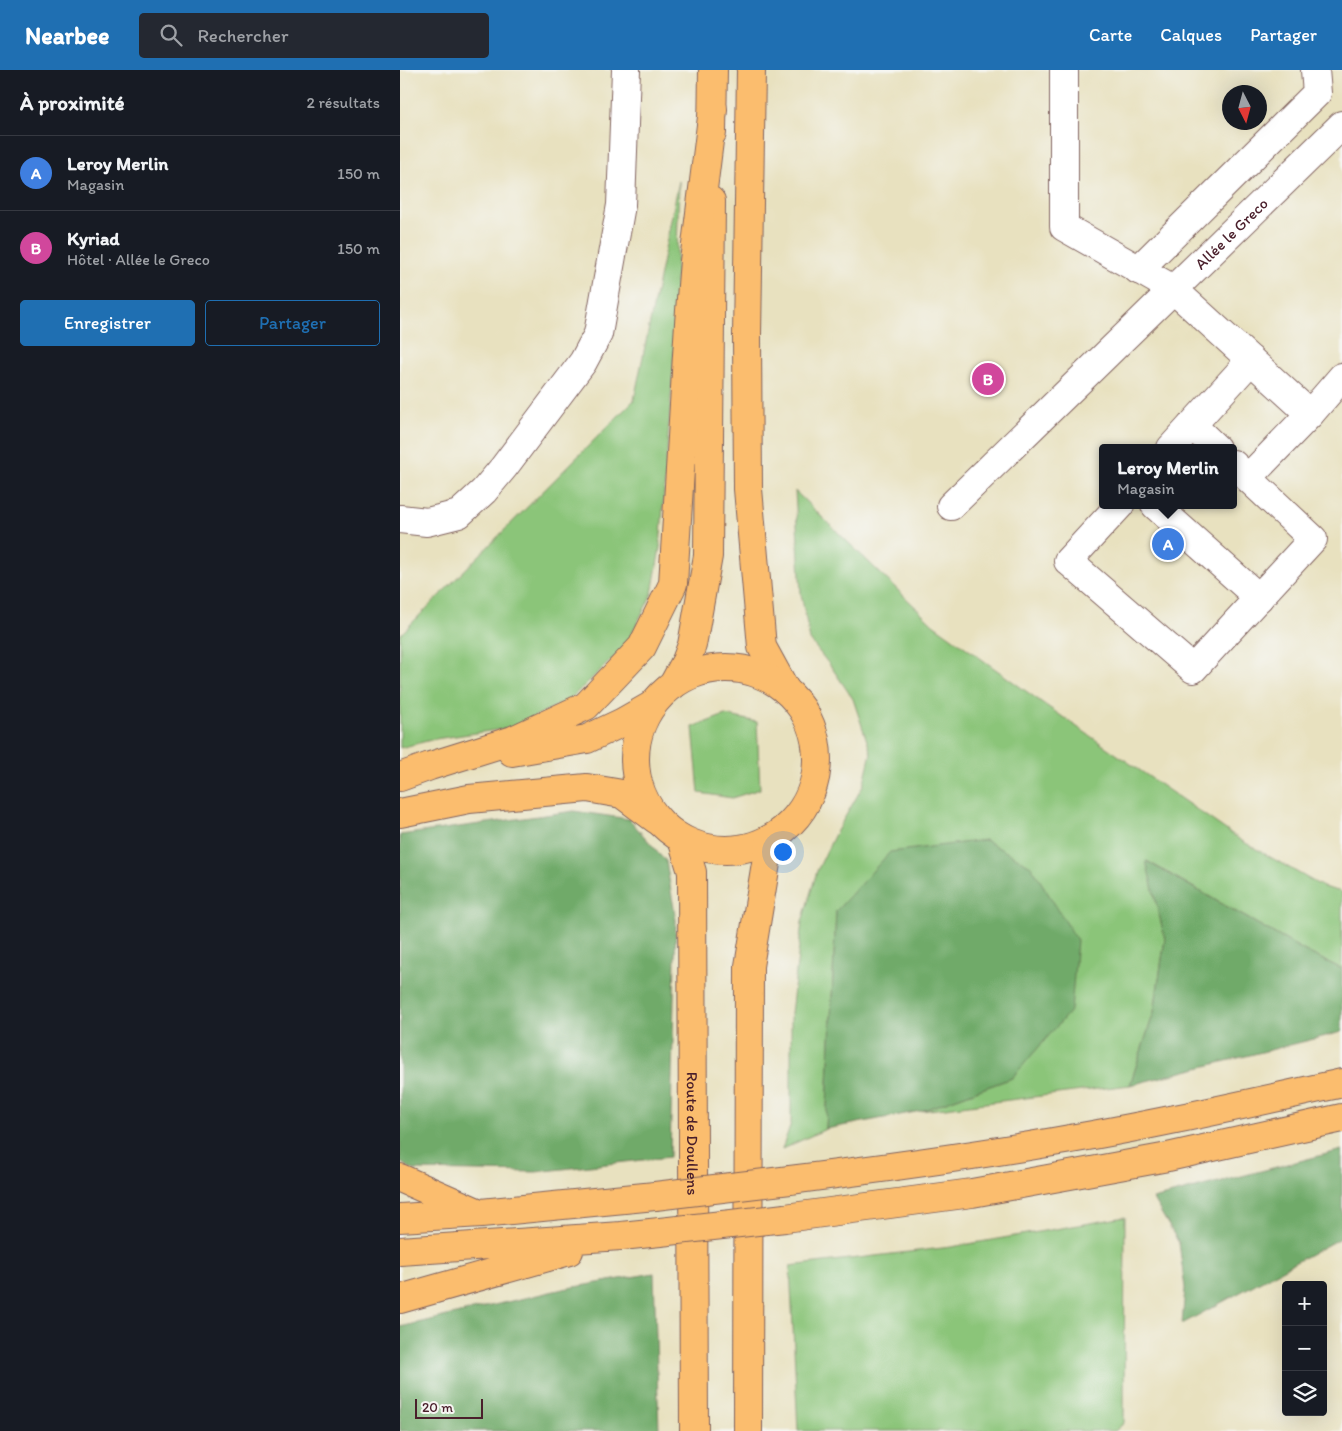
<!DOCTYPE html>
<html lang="fr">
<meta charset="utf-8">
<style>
body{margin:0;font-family:Itim,sans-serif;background:#242831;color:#f1f3f6}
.controls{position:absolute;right:15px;bottom:15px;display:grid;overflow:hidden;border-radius:5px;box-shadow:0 5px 20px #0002}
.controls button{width:45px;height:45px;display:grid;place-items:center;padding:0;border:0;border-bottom:1px solid #363941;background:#171b24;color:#f1f3f6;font:25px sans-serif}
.compass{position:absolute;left:822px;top:15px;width:45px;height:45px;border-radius:50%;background:#171b24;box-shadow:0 5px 20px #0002;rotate:174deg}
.scale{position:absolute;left:15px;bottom:12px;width:68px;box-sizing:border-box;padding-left:5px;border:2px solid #4a1f2b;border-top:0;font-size:14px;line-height:18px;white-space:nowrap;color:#4a1f2b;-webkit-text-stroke:4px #f6f6f2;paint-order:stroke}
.you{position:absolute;left:382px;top:781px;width:18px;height:18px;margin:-12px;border:4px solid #fff;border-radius:50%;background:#1a73e8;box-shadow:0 0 0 8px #1a73e833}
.badge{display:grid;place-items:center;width:32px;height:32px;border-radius:50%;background:#1f6fb2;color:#fff;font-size:16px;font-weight:700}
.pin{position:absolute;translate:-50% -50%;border:2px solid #fff;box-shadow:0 1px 5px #0006}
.popup{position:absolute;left:699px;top:374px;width:138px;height:65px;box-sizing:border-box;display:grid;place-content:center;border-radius:5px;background:#171b24;filter:drop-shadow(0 1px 4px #0005);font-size:16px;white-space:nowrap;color:#9ea1a6}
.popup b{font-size:19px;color:#f1f3f6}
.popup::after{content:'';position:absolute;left:50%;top:100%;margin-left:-10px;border:10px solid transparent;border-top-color:#171b24}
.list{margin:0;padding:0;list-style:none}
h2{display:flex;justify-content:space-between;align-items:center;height:65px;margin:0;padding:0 20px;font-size:21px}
h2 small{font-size:16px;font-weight:400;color:#9ea1a6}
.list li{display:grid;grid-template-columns:32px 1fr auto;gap:15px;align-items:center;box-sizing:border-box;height:75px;padding:0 20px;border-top:1px solid #363941}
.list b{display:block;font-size:19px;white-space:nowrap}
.list p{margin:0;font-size:16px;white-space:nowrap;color:#9ea1a6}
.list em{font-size:16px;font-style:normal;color:#9ea1a6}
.actions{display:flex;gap:10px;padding:15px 20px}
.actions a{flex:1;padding:11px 0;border:1px solid #1f6fb2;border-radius:5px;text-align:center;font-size:18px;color:#1f6fb2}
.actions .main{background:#1f6fb2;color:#fff}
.icon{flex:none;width:28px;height:28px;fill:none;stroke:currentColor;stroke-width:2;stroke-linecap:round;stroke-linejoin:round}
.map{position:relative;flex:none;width:942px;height:1361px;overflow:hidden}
header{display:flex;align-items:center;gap:30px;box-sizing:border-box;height:70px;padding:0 25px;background:#1f6fb2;color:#fff}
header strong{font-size:24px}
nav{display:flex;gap:28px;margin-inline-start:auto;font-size:18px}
.search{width:350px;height:45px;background:#242831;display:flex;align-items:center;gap:12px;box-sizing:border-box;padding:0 18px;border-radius:5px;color:#9ea1a6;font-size:19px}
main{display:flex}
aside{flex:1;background:#171b24}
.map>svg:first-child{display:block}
</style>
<header>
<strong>Nearbee</strong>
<div class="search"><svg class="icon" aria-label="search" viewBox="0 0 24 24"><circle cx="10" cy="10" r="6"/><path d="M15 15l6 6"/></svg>Rechercher</div>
<nav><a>Carte</a><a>Calques</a><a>Partager</a></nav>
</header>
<main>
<aside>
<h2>À proximité<small>2 résultats</small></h2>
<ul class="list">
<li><span class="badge" style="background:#3f7fe0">A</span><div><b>Leroy Merlin</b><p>Magasin</p></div><em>150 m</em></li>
<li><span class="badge" style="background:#d1479c">B</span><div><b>Kyriad</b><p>Hôtel · Allée le Greco</p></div><em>150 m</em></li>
</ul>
<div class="actions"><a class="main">Enregistrer</a><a>Partager</a></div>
</aside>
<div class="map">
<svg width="942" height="1361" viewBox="0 0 942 1361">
<rect width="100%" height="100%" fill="#f6f6f2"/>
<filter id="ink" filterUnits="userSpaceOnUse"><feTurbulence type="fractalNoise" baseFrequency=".02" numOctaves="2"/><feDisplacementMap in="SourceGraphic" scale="10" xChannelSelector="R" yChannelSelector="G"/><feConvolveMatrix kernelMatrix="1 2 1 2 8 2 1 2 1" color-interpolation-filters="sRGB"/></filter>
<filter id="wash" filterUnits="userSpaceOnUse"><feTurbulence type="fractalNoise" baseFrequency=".0096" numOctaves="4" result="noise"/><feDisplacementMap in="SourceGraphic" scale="20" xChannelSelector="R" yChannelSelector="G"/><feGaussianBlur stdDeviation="1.12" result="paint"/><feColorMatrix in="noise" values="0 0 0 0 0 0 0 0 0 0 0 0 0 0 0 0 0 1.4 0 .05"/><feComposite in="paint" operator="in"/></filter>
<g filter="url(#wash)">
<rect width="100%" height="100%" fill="#e8e1bf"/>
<!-- green -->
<path fill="#8bc579" stroke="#6a7252" d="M279 111 274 287 260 478 252 524 225 577 169 630 110 658 35 669 0 678V565L234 330Z
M395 421 533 554 644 634 842 771 923 817 942 822V899L905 881 747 791 765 869 754 942 730 1015 521 1041 612 1008 436 841 426 1059 382 1079 391 1053V943L402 852 417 801 434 766 463 716 471 683 453 629 432 598 410 570 401 524Z
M325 645 357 652 360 719 332 728 299 723 293 657Z
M725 1147 724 1353 715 1361H398L390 1196 551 1177Z"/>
<!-- forest -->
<path fill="#70aa69" stroke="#5d644a" d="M174 741 229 749 266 791 276 850 270 1087 136 1102 13 1100 0 1092V765Z
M585 770 631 796 677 870 671 940 612 1008 521 1041 426 1059 436 841 490 782Z
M746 791 905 881 942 899V962L730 1015 754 942 765 869Z
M942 1080V1167L782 1254 785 1218 779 1173 753 1129Z
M254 1203 259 1361H0V1257L163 1219Z"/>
</g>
<g filter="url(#ink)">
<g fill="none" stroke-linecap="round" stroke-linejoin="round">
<!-- minor casing -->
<g stroke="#81635f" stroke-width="30">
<g id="minor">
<path d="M664 0V157L773 219 910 344 942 307"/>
<path d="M738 200 917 23 915 0"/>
<path d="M792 355 816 378"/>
<path d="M771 378 851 290"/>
<path d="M848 408 910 344"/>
<path d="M720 435 668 491 793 599 913 469 833 394"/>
<path d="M755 435 859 528"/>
<path id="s1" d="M551 436 942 55"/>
<path d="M0 449 27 452 59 444 84 421 104 397 183 292 198 264 221 135 226 0"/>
</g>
</g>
<!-- major casing -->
<g stroke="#81635f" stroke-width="30">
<g id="major">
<path d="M351 0 347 266 348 419 362 577 385 619"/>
<path d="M312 63 313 0"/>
<circle cx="326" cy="689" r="91"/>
<path d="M273 615 286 591 292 575 308 486 311 131"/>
<path id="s2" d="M282 769 292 802 294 1361"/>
<path d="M348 1361 349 896 370 769"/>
</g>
</g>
<!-- highway casing -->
<g stroke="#81635f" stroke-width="30">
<path id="highway" d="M112 682 187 669 223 652 251 636
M0 707 30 696 113 670 186 636 242 577 273 514 289 253 294 191 313 39
M0 743 69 729 187 718 222 724 257 750
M0 1108 75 1141
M390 1110C478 1099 566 1087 653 1072 750 1056 846 1034 942 1013
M0 1148 81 1143 255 1126
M385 1148 572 1123 768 1087 942 1048
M0 1181 221 1166 260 1162
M0 1229 169 1181"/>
</g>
<!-- minor -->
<use href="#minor" stroke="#fff" stroke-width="28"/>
<!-- major -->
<use href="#major" stroke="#fbbd6e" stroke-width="28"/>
<!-- highway -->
<use href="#highway" stroke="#fbbd6e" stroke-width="28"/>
<!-- highway-bridge casing -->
<g stroke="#81635f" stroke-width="30" stroke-linecap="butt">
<path id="highway-bridge" d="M255 1126 390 1110
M260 1162 385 1148"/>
</g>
<!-- highway-bridge -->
<use href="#highway-bridge" stroke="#fbbd6e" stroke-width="28"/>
</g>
</g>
<g text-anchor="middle" stroke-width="4" stroke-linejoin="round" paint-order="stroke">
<!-- street labels -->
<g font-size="16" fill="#4a1f2b" stroke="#f6f6f2">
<text dy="6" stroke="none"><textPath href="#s1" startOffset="391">Allée le Greco</textPath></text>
<text dy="6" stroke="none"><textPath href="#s2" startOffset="296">Route de Doullens</textPath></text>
</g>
</g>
</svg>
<div class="controls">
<button>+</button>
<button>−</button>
<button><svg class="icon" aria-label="layers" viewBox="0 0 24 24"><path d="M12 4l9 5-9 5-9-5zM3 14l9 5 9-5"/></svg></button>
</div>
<svg class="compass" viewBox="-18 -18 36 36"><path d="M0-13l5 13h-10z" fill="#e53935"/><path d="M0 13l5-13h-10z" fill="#9ea1a6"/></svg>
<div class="scale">20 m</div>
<div class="you"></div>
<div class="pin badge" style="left:768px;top:474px;background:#3f7fe0">A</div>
<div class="popup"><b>Leroy Merlin</b>Magasin</div>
<div class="pin badge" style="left:588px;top:309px;background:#d1479c">B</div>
</div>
</main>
